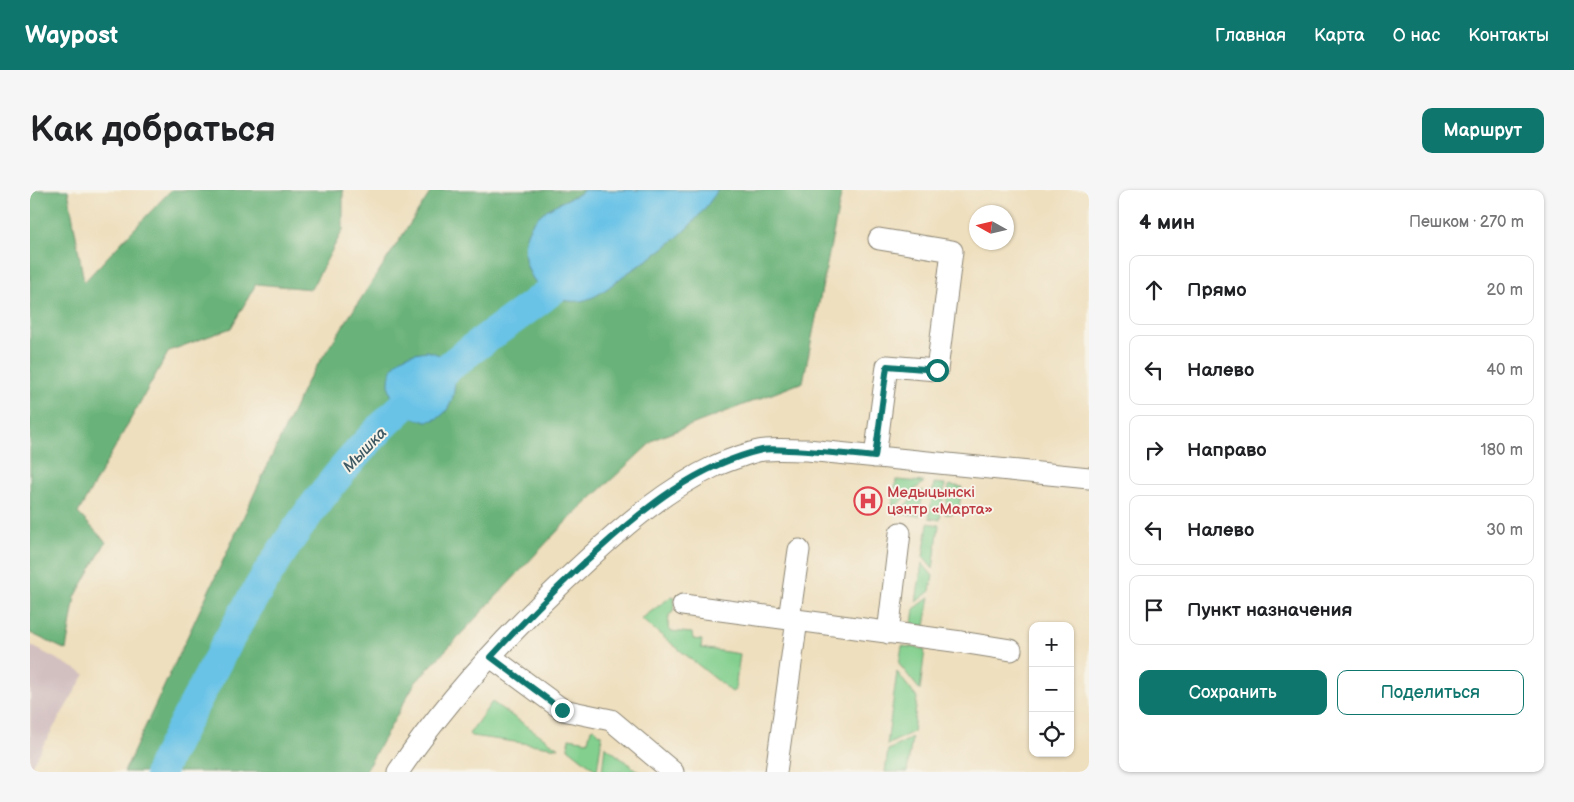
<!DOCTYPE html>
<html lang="ru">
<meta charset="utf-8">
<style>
body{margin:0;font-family:"Balsamiq Sans",sans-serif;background:#f6f6f6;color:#202124}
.controls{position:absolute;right:15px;bottom:15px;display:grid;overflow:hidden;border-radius:10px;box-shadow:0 1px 4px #0004}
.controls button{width:45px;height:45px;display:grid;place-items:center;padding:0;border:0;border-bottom:1px solid #e0e0e0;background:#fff;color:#202124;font:25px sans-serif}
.compass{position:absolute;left:939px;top:15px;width:45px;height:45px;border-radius:50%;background:#fff;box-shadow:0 1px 4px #0004;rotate:278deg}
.stop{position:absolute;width:15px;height:15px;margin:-11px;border:4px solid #0f766e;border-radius:50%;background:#fff}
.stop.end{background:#0f766e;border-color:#fff;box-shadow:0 1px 5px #0008}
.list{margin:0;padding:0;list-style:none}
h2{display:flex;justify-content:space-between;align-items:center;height:65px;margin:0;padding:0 20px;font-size:21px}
h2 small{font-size:16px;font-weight:400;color:#757577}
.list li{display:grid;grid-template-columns:32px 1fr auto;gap:15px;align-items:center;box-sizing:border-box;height:70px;margin:0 10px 10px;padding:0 10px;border:1px solid #e0e0e0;border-radius:10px}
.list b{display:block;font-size:19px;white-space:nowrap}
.list em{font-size:16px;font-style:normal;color:#757577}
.actions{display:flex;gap:10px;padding:15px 20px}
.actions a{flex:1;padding:11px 0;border:1px solid #0f766e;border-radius:10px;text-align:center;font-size:18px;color:#0f766e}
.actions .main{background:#0f766e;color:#fff}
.icon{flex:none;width:28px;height:28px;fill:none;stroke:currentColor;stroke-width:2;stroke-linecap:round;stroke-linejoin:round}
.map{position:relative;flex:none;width:1059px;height:582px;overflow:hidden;border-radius:10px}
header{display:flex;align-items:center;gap:30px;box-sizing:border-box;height:70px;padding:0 25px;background:#0f766e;color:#fff}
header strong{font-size:24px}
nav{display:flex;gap:28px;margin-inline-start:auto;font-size:18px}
.intro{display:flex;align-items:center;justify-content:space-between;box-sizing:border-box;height:120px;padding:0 30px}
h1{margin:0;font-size:35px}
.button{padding:12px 22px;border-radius:10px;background:#0f766e;color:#fff;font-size:18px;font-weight:700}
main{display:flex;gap:30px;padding:0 30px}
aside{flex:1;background:#fff;border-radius:10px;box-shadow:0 1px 4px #0004}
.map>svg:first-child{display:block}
</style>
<header>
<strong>Waypost</strong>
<nav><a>Главная</a><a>Карта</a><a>О нас</a><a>Контакты</a></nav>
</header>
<div class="intro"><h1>Как добраться</h1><a class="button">Маршрут</a></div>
<main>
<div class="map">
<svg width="1059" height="582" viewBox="0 0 1059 582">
<rect width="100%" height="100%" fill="#f7f3e8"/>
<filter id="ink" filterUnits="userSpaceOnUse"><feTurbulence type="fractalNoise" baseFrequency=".02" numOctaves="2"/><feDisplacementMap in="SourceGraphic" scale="10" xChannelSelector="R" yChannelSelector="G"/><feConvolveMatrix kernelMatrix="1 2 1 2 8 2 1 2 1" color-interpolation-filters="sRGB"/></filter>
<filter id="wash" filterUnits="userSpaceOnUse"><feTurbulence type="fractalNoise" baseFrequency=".0096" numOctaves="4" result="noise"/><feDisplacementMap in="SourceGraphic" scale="20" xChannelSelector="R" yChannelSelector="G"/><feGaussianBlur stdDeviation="1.12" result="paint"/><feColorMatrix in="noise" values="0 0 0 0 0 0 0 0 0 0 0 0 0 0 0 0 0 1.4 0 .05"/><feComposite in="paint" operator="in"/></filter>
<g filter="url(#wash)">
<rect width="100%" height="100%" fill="#eedfbe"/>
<!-- industrial -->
<path fill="#d2bfc0" d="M0 455 55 484 0 578Z"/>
<!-- green -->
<path fill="#82cf8e" stroke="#567d5c" d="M866 290 894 292 862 319Z
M904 293 915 294 910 330 899 328Z
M919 295 932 297 929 317 923 324H915Z
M893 300 889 326 865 324Z
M898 333 909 335 903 379 893 367Z
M892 373 903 386 900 401 886 412Z
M642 406 645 407 643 422 639 425 638 436 640 441 662 443 663 449 672 450 671 458 710 464 705 500 702 502 611 429Z
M900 407 895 436 882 434 884 419Z
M872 456 895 459 890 500 869 474Z
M867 482 887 508 883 542 857 555Z
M462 512 529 558 441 546 439 544Z
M564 538 572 546 567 581 538 558 539 548 558 551 561 539Z
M882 548 877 582H855L858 560Z
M575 556 609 582H572Z"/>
<!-- forest -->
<path fill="#69b279" stroke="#4a6e52" d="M0 0H38L54 92 141 0H313V40L281 99 226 94 201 138 139 161 48 323 76 352 45 407 36 460 0 443Z
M402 0H812L773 192 625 249 535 333 385 493 335 582H94L277 191Z"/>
<!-- water -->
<path fill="#69c3e7" stroke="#4a7789" d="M554 0H688C661 41 636 58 596 84 578 97 563 114 539 111 499 107 479 55 508 27 520 15 537 10 551 3Z
M397 161C404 163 413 165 418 171 428 183 426 209 416 221 400 241 373 228 363 209 355 195 359 174 375 166 382 163 390 162 397 161Z"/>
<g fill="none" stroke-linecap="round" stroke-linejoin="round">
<!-- river -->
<path stroke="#69c3e7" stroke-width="31" d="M130 582C143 553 158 526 173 498 227 393 291 290 379 211 400 192 423 173 446 156 481 130 519 105 551 76"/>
</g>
</g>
<g filter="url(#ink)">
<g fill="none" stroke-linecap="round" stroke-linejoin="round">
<!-- minor casing -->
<g stroke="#8c8574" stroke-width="23">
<path id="minor" d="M845 267 857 176 907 180 922 61 849 49
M653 415 931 452 981 460
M759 429 769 360
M858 443 870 343
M461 467 533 520 581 530 643 582
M368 582C420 505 488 433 557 370 596 334 637 299 685 276 694 272 726 260 735 260 749 259 763 260 777 260L1059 288
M746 582 767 430"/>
</g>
<!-- minor -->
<use href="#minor" stroke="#fff" stroke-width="21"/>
</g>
</g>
<g fill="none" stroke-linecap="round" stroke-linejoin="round" filter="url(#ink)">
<!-- route -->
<path stroke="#0f766e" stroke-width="6" d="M532 520 461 467C495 430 529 395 566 362 614 318 667 275 732 260 740 258 750 260 758 260 787 261 816 264 845 267L857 176 907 180"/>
</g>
<!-- icons -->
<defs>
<g id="hospital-ring" transform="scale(1.4375)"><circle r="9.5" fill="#f7f3e8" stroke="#e0444e" stroke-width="1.5"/><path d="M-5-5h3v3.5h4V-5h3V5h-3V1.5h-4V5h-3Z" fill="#e0444e"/></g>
</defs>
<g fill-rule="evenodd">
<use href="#hospital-ring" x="838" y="311"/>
</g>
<g text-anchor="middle" stroke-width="4" stroke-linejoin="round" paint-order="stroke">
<!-- health labels -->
<g font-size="15" fill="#be3a42" stroke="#f7f3e8" text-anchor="start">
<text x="857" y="307">Медыцынскі<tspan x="857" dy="17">цэнтр «Марта»</tspan></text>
</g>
<!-- water labels -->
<g font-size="16" font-style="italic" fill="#3e5963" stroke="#f7f3e8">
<text transform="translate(334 259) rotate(-46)" y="6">Мышка</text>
</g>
</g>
</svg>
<div class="controls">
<button>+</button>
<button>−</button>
<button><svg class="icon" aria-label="locate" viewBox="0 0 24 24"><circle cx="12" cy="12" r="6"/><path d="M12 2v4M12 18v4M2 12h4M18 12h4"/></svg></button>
</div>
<svg class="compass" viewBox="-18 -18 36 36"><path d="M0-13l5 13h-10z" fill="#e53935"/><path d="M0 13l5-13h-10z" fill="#757577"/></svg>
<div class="stop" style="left:907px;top:180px"></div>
<div class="stop end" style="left:532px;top:520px"></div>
</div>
<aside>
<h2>4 мин<small>Пешком · 270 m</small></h2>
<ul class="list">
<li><svg class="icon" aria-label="ahead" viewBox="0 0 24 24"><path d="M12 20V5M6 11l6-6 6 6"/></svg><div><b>Прямо</b></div><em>20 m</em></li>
<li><svg class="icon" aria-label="left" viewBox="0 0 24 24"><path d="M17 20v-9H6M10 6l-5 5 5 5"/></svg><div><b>Налево</b></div><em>40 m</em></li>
<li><svg class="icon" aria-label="right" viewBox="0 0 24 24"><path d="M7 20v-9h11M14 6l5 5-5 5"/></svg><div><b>Направо</b></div><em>180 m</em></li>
<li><svg class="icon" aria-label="left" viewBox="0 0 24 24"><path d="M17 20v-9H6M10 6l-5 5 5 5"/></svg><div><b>Налево</b></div><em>30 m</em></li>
<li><svg class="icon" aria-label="arrive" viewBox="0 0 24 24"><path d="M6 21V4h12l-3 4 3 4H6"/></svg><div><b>Пункт назначения</b></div></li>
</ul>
<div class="actions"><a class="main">Сохранить</a><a>Поделиться</a></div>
</aside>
</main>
